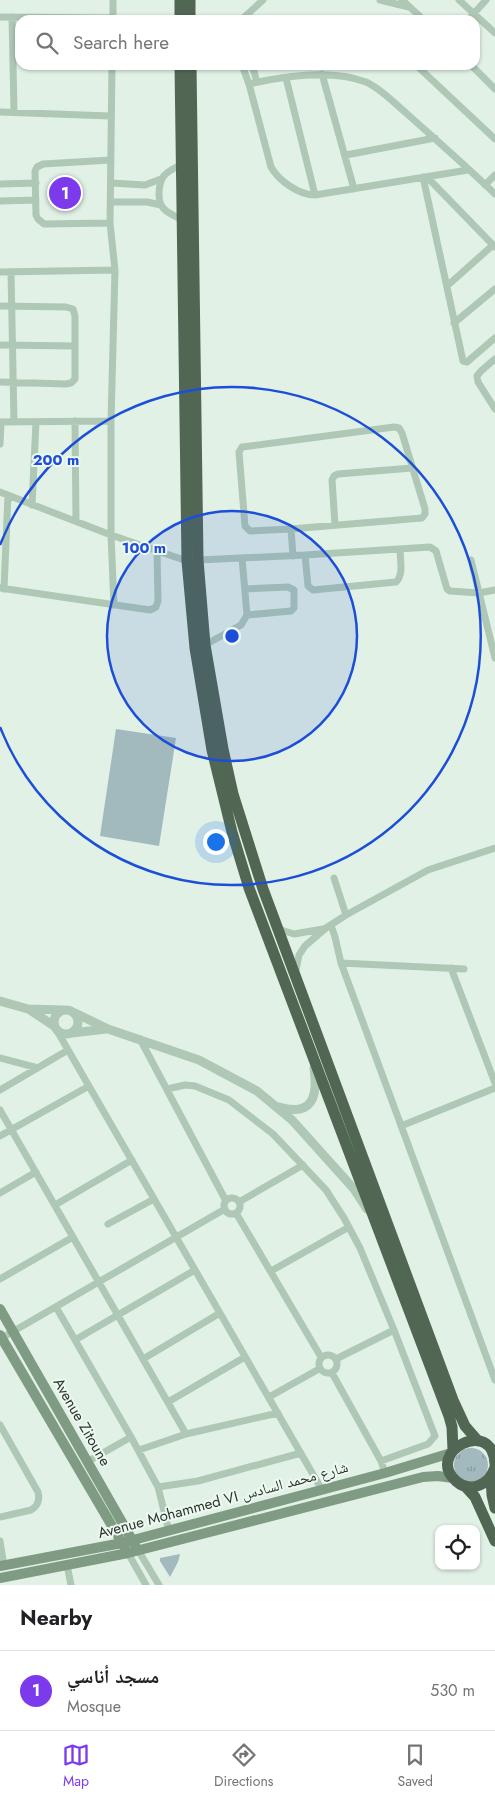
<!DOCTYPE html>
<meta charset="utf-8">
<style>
body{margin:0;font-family:Jost,"Noto Naskh Arabic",sans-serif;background:#f2f2f2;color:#202124}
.controls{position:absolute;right:15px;bottom:15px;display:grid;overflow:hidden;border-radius:10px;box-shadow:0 1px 4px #0004}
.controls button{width:45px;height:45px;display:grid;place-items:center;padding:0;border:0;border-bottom:1px solid #e0e0e0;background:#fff;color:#202124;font:25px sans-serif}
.you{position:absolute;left:215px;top:841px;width:18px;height:18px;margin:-12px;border:4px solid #fff;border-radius:50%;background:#1a73e8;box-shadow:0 0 0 8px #1a73e833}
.badge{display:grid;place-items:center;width:32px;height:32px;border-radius:50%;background:#7c3aed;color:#fff;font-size:16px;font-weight:700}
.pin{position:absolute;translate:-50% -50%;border:2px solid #fff;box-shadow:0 1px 5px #0006}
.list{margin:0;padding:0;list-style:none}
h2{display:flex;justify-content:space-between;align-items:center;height:65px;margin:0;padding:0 20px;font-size:21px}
h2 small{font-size:16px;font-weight:400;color:#757577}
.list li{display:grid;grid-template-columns:32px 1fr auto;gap:15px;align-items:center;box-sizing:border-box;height:80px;padding:0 20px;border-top:1px solid #e0e0e0}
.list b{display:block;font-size:19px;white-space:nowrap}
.list p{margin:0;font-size:16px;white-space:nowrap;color:#757577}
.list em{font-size:16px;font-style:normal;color:#757577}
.icon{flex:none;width:28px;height:28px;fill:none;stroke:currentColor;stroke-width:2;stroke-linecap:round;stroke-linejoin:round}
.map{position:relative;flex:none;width:495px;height:1585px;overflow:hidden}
.search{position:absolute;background:#fff;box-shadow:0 1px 4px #0004;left:15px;right:15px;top:15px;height:55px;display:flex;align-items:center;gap:12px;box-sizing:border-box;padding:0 18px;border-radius:15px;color:#757577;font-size:19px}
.sheet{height:145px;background:#fff}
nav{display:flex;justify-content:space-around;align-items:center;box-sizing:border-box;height:70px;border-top:1px solid #e0e0e0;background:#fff;font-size:14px;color:#757577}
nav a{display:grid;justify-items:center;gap:2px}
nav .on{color:#7c3aed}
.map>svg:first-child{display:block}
</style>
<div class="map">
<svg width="495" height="1585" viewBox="0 0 495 1585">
<defs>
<pattern id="park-tufts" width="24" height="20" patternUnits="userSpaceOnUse" patternTransform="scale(1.25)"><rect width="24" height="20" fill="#a2babe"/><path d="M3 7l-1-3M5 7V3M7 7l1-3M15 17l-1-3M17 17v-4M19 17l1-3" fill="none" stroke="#84989b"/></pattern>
</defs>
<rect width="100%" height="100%" fill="#e1f1e6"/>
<!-- park -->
<path fill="url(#park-tufts)" d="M454 1465a17 17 0 1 1 34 0a17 17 0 1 1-34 0Z"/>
<!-- garden -->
<path fill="#a2babe" d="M116 729 176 738 159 846 100 836Z
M180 1554 178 1562 170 1577 160 1561V1558Z"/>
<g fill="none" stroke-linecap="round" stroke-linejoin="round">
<!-- minor -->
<path stroke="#aec8b5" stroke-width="7" d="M113 0V20
M380 0 409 7
M402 0 424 20
M459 0 495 33
M0 17 113 18
M12 17 14 112
M241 20 263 0
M468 20 486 0
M112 65 110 223 115 270 111 421V535L114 605
M242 65 249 84 271 167C279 181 299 195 315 195L468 170
M252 65 257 82
M416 65 495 139
M471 65 495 89
M322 74 354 189
M286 78 315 195
M249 84C284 76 332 69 366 82 380 88 393 102 405 112 435 139 466 166 495 194
M0 112 110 116
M346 155 435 138
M180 165C165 173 159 176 159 195 159 200 160 205 164 209 169 214 175 216 181 219
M423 177 463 361 467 362 495 338
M427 177 495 247
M111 183 145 185 161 179
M0 184 36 183
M485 185 495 175
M0 201 36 200
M111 202H147L161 205
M110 223 44 224 38 219 36 215 35 171 37 167 43 164 111 160
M0 272 115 270
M11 272 14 422
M447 286 493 245
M0 306 66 307 73 309 75 316V379L71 383 66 384 0 382
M454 323 495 289
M0 345 75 346
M495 359 481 371 477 376 478 382 495 409
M75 421 76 521
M0 422 111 421
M394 427 399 428 402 433 425 509V514L422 518 291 529 250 531 245 526 239 452 242 447Z
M0 444 1 422
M0 492 111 535 187 561
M32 505 36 422
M335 525 332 480 334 476 338 474 412 468
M291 529 293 556
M305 555 308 586 313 590 396 582C404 575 400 559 400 549
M198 560 305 555 430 547 436 551 447 589 450 591 479 593 495 590
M471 560 495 658
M0 588 150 610 156 607 158 601 157 551
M4 589 8 495
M245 589 288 587 294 590V608L291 611 247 615
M205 645 241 625 247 615 242 558
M334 878 346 915
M331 925 335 937 341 963 495 1380
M278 929 294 934 323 929
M341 963 464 969
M451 968 495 1083
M296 970 299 955 305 946 326 928 346 915 428 870 495 848
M56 1029 322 1490
M140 1039 226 1201
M0 1058 38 1068
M167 1089 185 1085 195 1086 229 1100 273 1134 326 1190 344 1218 360 1248 394 1330 435 1436 428 1444 381 1461
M0 1090 68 1050
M0 1110 186 1434
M401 1126 495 1088
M0 1136 89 1086
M0 1193 36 1172
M224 1206a8 8 0 1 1 16 0a8 8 0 1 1-16 0Z
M239 1202 303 1165
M55 1205 132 1160
M236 1213 321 1357
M108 1224 154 1199
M271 1271 349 1227
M0 1279 73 1237
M56 1307 131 1437 158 1487 169 1531
M0 1339 225 1209
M75 1340 195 1270
M319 1364a9 9 0 1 1 18 0a9 9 0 1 1-18 0Z
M143 1359 220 1313
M336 1359 394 1330
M332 1373 381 1461 385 1473
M269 1397 319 1369
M168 1402 245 1357
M0 1425 38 1492C40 1500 38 1506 31 1510L0 1517
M139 1450 186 1434 278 1413
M87 1462 131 1437
M158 1487 198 1481 301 1453
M0 1541 4 1566
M138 1550 159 1585
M128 1553 146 1585
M67 1565 71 1585"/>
<!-- tertiary -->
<path stroke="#aec8b5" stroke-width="9" d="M0 1001 28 1009 63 1010
M54 1022a12 12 0 1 1 24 0a12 12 0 1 1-24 0Z
M30 1010 54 1026
M75 1013 108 1029 199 1060 257 1091 292 1120 354 1189 367 1209
M72 1033 106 1029
M279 1107C313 1117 318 1096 314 1068"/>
<!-- secondary -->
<path stroke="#7f9b84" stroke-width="10" d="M0 1309 135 1545
M0 1335 125 1548
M0 1566 122 1543 385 1473 451 1453
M0 1578 128 1553 423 1477 438 1476 453 1478"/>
<!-- trunk -->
<path stroke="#516754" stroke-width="11" d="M180 0V20
M190 0V20
M180 65 187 561 195 648 212 750 232 832 249 888 449 1416 452 1427 453 1450
M191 65 198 560 205 645 223 749 233 794 263 889 453 1400 465 1426 478 1441
M495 1464C493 1416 424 1452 456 1481 471 1494 490 1484 495 1467
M491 1477 492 1495 495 1508
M465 1486 475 1497 495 1541"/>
</g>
<!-- distance rings -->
<circle cx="232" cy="636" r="125" fill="#1d4ed8" fill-opacity=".12"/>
<g fill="none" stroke="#1d4ed8" stroke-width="2.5">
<circle cx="232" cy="636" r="125"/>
<path d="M0 545A249 249 0 1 1 0 727"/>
</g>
<g text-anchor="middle" stroke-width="4" stroke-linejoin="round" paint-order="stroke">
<!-- street labels -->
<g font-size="15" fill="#2b372d" stroke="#edf8f1">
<text transform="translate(82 1422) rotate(60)" y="5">Avenue Zitoune</text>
<text transform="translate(223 1500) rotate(-15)" y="5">Avenue Mohammed VI شارع محمد السادس</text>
</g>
</g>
<circle cx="232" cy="636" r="8" fill="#1d4ed8" stroke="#edf8f1" stroke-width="2.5"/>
<g font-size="15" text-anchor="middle" font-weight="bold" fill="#1d4ed8" stroke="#edf8f1" stroke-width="4" stroke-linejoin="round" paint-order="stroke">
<text x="56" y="465">200 m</text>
<text x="144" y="553">100 m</text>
</g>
</svg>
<div class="controls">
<button><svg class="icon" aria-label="locate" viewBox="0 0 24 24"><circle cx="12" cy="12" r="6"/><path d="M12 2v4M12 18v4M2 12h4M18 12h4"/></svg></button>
</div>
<div class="you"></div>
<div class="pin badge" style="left:65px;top:193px">1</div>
<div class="search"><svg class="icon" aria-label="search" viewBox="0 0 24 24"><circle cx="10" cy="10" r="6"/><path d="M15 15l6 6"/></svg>Search here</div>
</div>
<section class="sheet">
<h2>Nearby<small></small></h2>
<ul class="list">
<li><span class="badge">1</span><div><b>مسجد أناسي</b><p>Mosque</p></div><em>530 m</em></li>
</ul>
</section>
<nav>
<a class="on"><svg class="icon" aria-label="map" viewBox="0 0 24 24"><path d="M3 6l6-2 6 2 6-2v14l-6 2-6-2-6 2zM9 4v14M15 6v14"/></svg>Map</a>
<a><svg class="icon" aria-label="directions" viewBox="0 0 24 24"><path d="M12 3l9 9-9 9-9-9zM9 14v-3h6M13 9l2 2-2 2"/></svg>Directions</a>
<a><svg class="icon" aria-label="saved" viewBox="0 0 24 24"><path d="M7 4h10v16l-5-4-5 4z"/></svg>Saved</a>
</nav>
